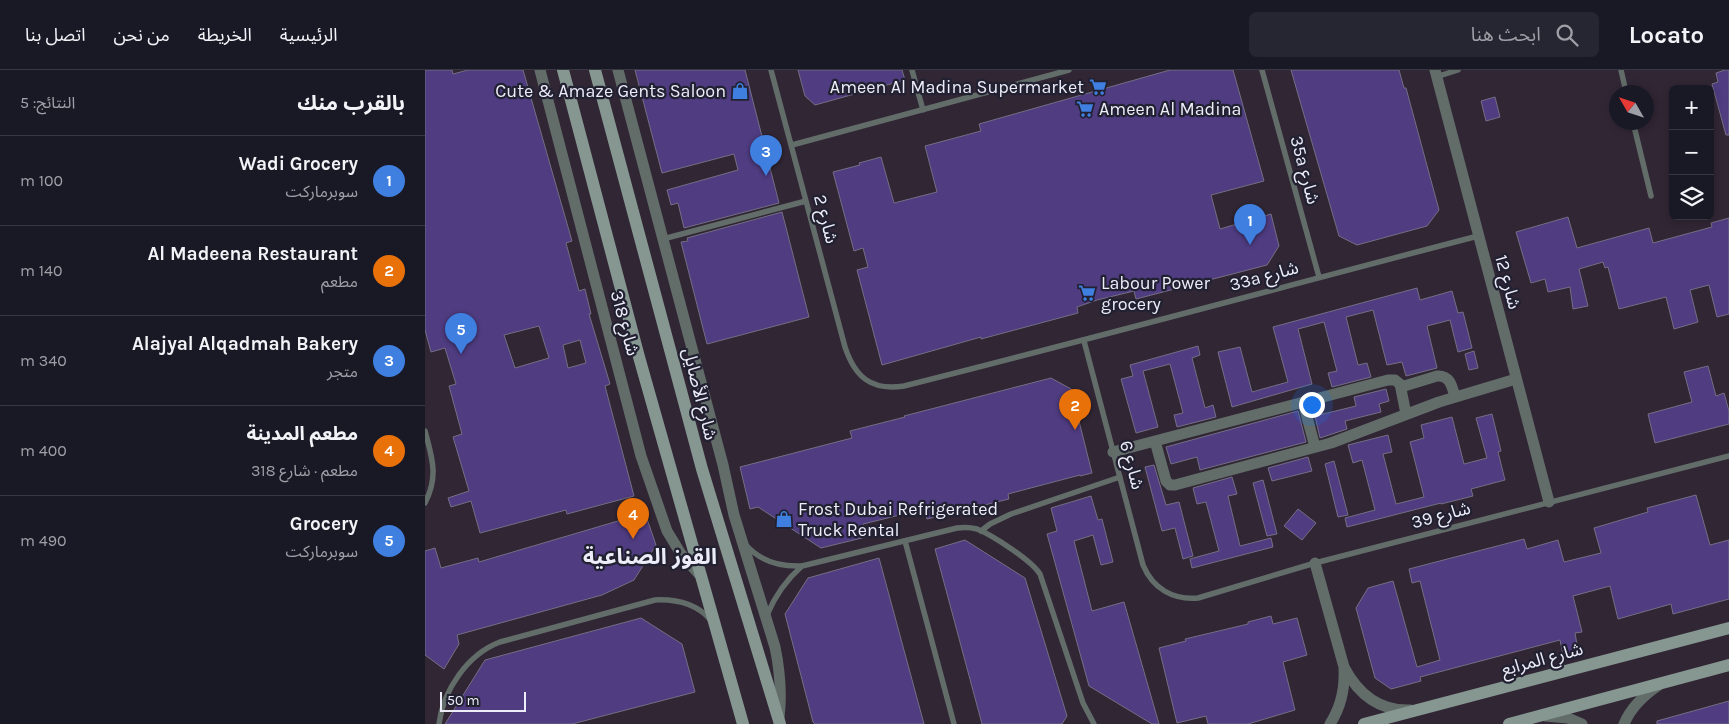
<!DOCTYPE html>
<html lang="ar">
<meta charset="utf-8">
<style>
body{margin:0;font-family:Karla,"Noto Sans Arabic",sans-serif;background:#262632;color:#f1f3f6;direction:rtl}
.controls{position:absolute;right:15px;top:15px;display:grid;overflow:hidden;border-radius:8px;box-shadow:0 2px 8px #0003}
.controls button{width:45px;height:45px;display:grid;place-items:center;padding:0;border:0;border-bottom:1px solid #373843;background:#191926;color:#f1f3f6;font:25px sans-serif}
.compass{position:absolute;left:1184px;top:15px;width:45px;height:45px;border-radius:50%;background:#191926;box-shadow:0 2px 8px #0003;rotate:309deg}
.scale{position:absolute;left:15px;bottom:12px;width:86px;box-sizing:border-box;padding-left:5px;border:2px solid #ededf9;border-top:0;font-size:14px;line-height:18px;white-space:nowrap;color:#ededf9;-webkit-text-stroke:4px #212132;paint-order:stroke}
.you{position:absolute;left:886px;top:334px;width:18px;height:18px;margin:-12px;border:4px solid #fff;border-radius:50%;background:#1a73e8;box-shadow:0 0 0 8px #1a73e833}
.badge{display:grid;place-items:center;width:32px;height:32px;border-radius:50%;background:#ea580c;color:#fff;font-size:16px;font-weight:700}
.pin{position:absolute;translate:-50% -41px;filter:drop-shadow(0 1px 2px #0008)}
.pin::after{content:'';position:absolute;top:26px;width:18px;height:15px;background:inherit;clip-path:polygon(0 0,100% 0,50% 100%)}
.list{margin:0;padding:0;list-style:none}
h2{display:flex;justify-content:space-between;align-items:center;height:65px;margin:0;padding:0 20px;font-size:21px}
h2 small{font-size:16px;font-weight:400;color:#9fa0a7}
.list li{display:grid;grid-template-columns:32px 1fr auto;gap:15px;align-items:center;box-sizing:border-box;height:90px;padding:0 20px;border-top:1px solid #373843}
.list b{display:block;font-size:19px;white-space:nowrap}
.list p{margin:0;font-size:16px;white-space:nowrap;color:#9fa0a7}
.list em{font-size:16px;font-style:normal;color:#9fa0a7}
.icon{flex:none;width:28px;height:28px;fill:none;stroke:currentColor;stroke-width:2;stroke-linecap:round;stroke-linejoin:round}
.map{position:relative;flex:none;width:1304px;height:654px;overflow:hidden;direction:ltr}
header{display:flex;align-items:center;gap:30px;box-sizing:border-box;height:70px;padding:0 25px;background:#191926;border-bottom:1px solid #373843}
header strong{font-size:24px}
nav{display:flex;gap:28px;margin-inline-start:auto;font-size:18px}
.search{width:350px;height:45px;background:#262632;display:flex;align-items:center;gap:12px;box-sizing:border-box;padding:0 18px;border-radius:8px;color:#9fa0a7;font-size:19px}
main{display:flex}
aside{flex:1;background:#191926}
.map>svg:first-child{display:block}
</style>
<header>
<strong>Locato</strong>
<div class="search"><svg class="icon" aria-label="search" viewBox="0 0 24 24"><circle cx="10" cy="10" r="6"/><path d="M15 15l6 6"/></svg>ابحث هنا</div>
<nav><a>الرئيسية</a><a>الخريطة</a><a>من نحن</a><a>اتصل بنا</a></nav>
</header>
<main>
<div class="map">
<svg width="1304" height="654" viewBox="0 0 1304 654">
<rect width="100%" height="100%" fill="#212132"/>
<!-- industrial -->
<path fill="#312634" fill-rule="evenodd" d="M0 0H1304V654H0ZM1248 19H1285V146H1248ZM1192 22H1222V52H1192Z"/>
<!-- building -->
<path fill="#4f3c81" stroke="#736f84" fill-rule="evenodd" d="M0 0H27L28 4 43 0H98L147 171 141 173 154 221 160 219 166 244H164L185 314 180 316 209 426 142 444 141 440 55 463 46 431 26 437 23 428 44 421 28 367 37 364 24 316 31 314 20 278 6 282 0 260ZM114 256 124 288 90 298 79 265ZM155 270 161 293 143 298 138 275Z
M210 0H320L354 133 259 158 253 133 246 135 242 120 313 100 309 84 237 103Z
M373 0H477L480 10 390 35 380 26Z
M745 0H808L839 111 786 125 795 159 846 144 854 176 842 195 711 229 709 221 672 230 652 237 653 243 556 269V267L457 295 432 200 443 197 438 178 429 181 408 102 435 95 434 93 456 87 469 133 512 122 500 76 556 61 554 54Z
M866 0H974L979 18H981L1014 140 1002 156 932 175 914 166Z
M1300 0H1304V65H1301L1287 14 1293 12 1291 3Z
M1070 27 1075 47 1061 51 1056 31Z
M357 142 384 247 282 274 256 172 263 171 262 168Z
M1143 147 1152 178 1224 158 1228 173 1287 157 1286 153 1304 148V244L1292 247 1284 215 1265 220 1273 252 1249 259 1241 227 1194 239 1183 197 1180 198 1178 192 1154 199 1163 236 1148 239 1145 217 1123 222 1120 209 1106 213 1091 162Z
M992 218 995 230 1027 221 1033 243 1038 242 1047 278 1033 282 1025 250 1002 256 1012 298 981 306 977 292 962 295 948 240 921 247 933 295 942 293 946 307 907 317 903 303 912 301 899 252 873 259 887 314 807 337 793 282 815 277 827 322 863 312 848 257Z
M773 276 775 285 767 288 780 338 788 335 791 347 752 357 749 345 758 343 745 294 718 301 733 357 711 363 696 309 708 306 705 295Z
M1049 281 1053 298 1044 300 1040 284Z
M1283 296 1291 326 1299 323 1304 341V354L1230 373 1223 344 1267 332 1259 302Z
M626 308 646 319 667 403 655 406V405L583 424 584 429 502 449 499 439 438 454 441 467 396 478 333 437 325 439 315 397 427 368 425 361 480 347 479 346Z
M961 319 964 331 954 334 956 342 920 351 922 359 895 368 890 346 931 336 929 327Z
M873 341 881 372 775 400 772 387 746 394 741 377Z
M1067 344 1076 381 1073 382 1080 410 1046 419 1048 426 1016 434V433L922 457 920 448 950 440 937 390 928 393 923 375 963 365 967 382 958 384 971 434 999 427 985 372 999 368 996 355 1027 347 1039 394 1062 388 1051 348Z
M883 387 887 401 847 411 843 398Z
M909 391 923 445 913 447 900 394Z
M729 395 741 435 754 432 768 486 758 489 750 458 737 461 720 397Z
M807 407 812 424 803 426 815 476 846 468 848 477 767 498 765 489 794 481 781 432 772 434 768 418Z
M838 410 852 464 842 466 828 413Z
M1271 425 1285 475 1304 470V529L1248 544 1246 534 1193 549 1185 516 1148 526 1157 562 1150 563 1154 586 1139 589 1135 570 995 607 996 611 966 619 950 608 931 538 943 518 968 511 992 597 1015 590 995 511 987 513 984 499 1099 469 1102 479 1133 470 1139 492 1176 483 1169 458 1223 442 1222 438Z
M666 426 673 450 677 449 688 492 676 495 668 465 649 471 667 541 699 532 734 654H727L664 616 622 464 632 461 626 438Z
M873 439 891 453 877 470 859 456Z
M220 443 231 475 209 510 177 525 32 565 34 574 19 599 0 585V481L10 478 16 498 53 488 54 492Z
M540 470 600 508 642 646 637 654H557L510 479Z
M454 488 499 654H390L388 652 360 544 383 508Z
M846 546 848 554 872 548 882 585 858 592 870 640 823 654H783L781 646 752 653 734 578 761 571 760 569 823 554V552Z
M216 548 257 574 270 622 147 654H20L60 590Z
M1304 631V654H1232V651Z"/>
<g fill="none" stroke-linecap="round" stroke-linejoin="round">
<!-- service -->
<path stroke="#626d6a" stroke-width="5.5" d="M346 0 420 277C430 307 446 321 479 316 670 268 861 216 1053 166
M487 0 498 40
M837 0 894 207
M1196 0 1201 22
M1011 7 1033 0
M1208 52 1226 126
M367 75 644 0
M238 169 381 131
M659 271 718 495C728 519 748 530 773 528L890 493 1304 386
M0 361C7 388 14 406 0 433
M556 461 565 454 586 444 695 407
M480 471 529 654
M321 475C336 492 355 497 377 496L532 458C539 457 545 457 552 459 567 465 606 490 615 504L658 633 669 654
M342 545C350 526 361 510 377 496
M14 654C18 620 43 584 75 572L230 530C251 529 270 533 285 549"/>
<!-- minor -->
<path stroke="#626d6a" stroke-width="11" d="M115 0 216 386 242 461 256 484 274 504
M193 0 298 395 309 445 350 577C355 601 357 623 354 648
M1010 0 1124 432
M976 317 1012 306C1025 305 1027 316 1030 327
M878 332 890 377
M730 371 741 411 745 415H750L906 373 1014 332 1091 309
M688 382 963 310H970L975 314 981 344
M890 493 919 597C933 624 954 641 985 640
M1120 646 1143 648 1157 654
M905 654C916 637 920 619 919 599
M1199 654C1206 637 1219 625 1234 615"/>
<!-- secondary -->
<path stroke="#869792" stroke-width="12" d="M138 0 214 287 318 654
M170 0 277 399 355 654
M939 654 1304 558
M1084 654 1304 595"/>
</g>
<!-- icons -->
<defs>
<g id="supermarket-bare" transform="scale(1.35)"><path d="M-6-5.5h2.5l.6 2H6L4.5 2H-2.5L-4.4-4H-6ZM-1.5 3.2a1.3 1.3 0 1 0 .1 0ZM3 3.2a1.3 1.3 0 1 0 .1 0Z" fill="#3f7fe0" stroke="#212132" stroke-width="2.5" paint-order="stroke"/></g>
<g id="shop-bare" transform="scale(1.35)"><path d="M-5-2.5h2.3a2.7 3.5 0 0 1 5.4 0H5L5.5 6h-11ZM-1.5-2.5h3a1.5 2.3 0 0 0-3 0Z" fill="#3f7fe0" stroke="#212132" stroke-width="2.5" paint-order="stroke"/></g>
</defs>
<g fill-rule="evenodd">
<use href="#supermarket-bare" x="673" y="17"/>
<use href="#shop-bare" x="315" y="21"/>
<use href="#supermarket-bare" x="660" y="39"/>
<use href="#supermarket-bare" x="662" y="223"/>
<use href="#shop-bare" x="359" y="449"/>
</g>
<g text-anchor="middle" stroke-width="4.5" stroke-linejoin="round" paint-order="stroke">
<!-- poi labels -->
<g font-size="18" fill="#ededf9" stroke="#212132" text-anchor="start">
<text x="659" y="23" text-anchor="end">Ameen Al Madina Supermarket</text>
<text x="301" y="27" text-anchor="end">Cute &amp; Amaze Gents Saloon</text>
<text x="674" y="45">Ameen Al Madina</text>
<text x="676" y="219">Labour Power<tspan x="676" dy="21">grocery</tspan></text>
<text x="373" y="445">Frost Dubai Refrigerated<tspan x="373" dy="21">Truck Rental</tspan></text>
</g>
<!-- street labels -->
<g font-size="18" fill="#ededf9" stroke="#212132">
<text transform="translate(880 100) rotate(75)" y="6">35a شارع</text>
<text transform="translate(401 149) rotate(75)" y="6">شارع 2</text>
<text transform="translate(839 206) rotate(-15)" y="6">33a شارع</text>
<text transform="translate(1083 212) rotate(75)" y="6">شارع 12</text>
<text transform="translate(200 253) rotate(75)" y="6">شارع 318</text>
<text transform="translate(275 324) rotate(76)" y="6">شارع الأصايل</text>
<text transform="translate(707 395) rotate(75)" y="6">شارع 6</text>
<text transform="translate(1016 445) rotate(-15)" y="6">شارع 39</text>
<text transform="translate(1117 589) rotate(-15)" y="6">شارع المرابع</text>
</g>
<!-- district labels -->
<g font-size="22" font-weight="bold" fill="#ededf9" stroke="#212132">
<text x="225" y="494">القوز الصناعية</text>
</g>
</g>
</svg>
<div class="controls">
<button>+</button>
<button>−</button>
<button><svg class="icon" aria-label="layers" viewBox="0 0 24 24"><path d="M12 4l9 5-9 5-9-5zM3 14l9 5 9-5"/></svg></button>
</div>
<svg class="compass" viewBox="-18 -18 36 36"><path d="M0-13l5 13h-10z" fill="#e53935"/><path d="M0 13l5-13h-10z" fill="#9fa0a7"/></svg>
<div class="scale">50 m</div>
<div class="you"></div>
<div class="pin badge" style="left:825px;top:175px;background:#3f7fe0">1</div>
<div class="pin badge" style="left:650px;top:360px;background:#e8710a">2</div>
<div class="pin badge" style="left:341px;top:106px;background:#3f7fe0">3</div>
<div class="pin badge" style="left:208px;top:469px;background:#e8710a">4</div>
<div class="pin badge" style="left:36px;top:284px;background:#3f7fe0">5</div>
</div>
<aside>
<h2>بالقرب منك<small>النتائج: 5</small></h2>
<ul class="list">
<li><span class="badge" style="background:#3f7fe0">1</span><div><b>Wadi Grocery</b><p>سوبرماركت</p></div><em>100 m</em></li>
<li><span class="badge" style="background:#e8710a">2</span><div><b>Al Madeena Restaurant</b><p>مطعم</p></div><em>140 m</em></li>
<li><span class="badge" style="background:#3f7fe0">3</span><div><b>Alajyal Alqadmah Bakery</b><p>متجر</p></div><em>340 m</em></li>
<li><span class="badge" style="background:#e8710a">4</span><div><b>مطعم المدينة</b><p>مطعم · شارع 318</p></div><em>400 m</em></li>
<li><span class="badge" style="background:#3f7fe0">5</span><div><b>Grocery</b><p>سوبرماركت</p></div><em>490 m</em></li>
</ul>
</aside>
</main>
